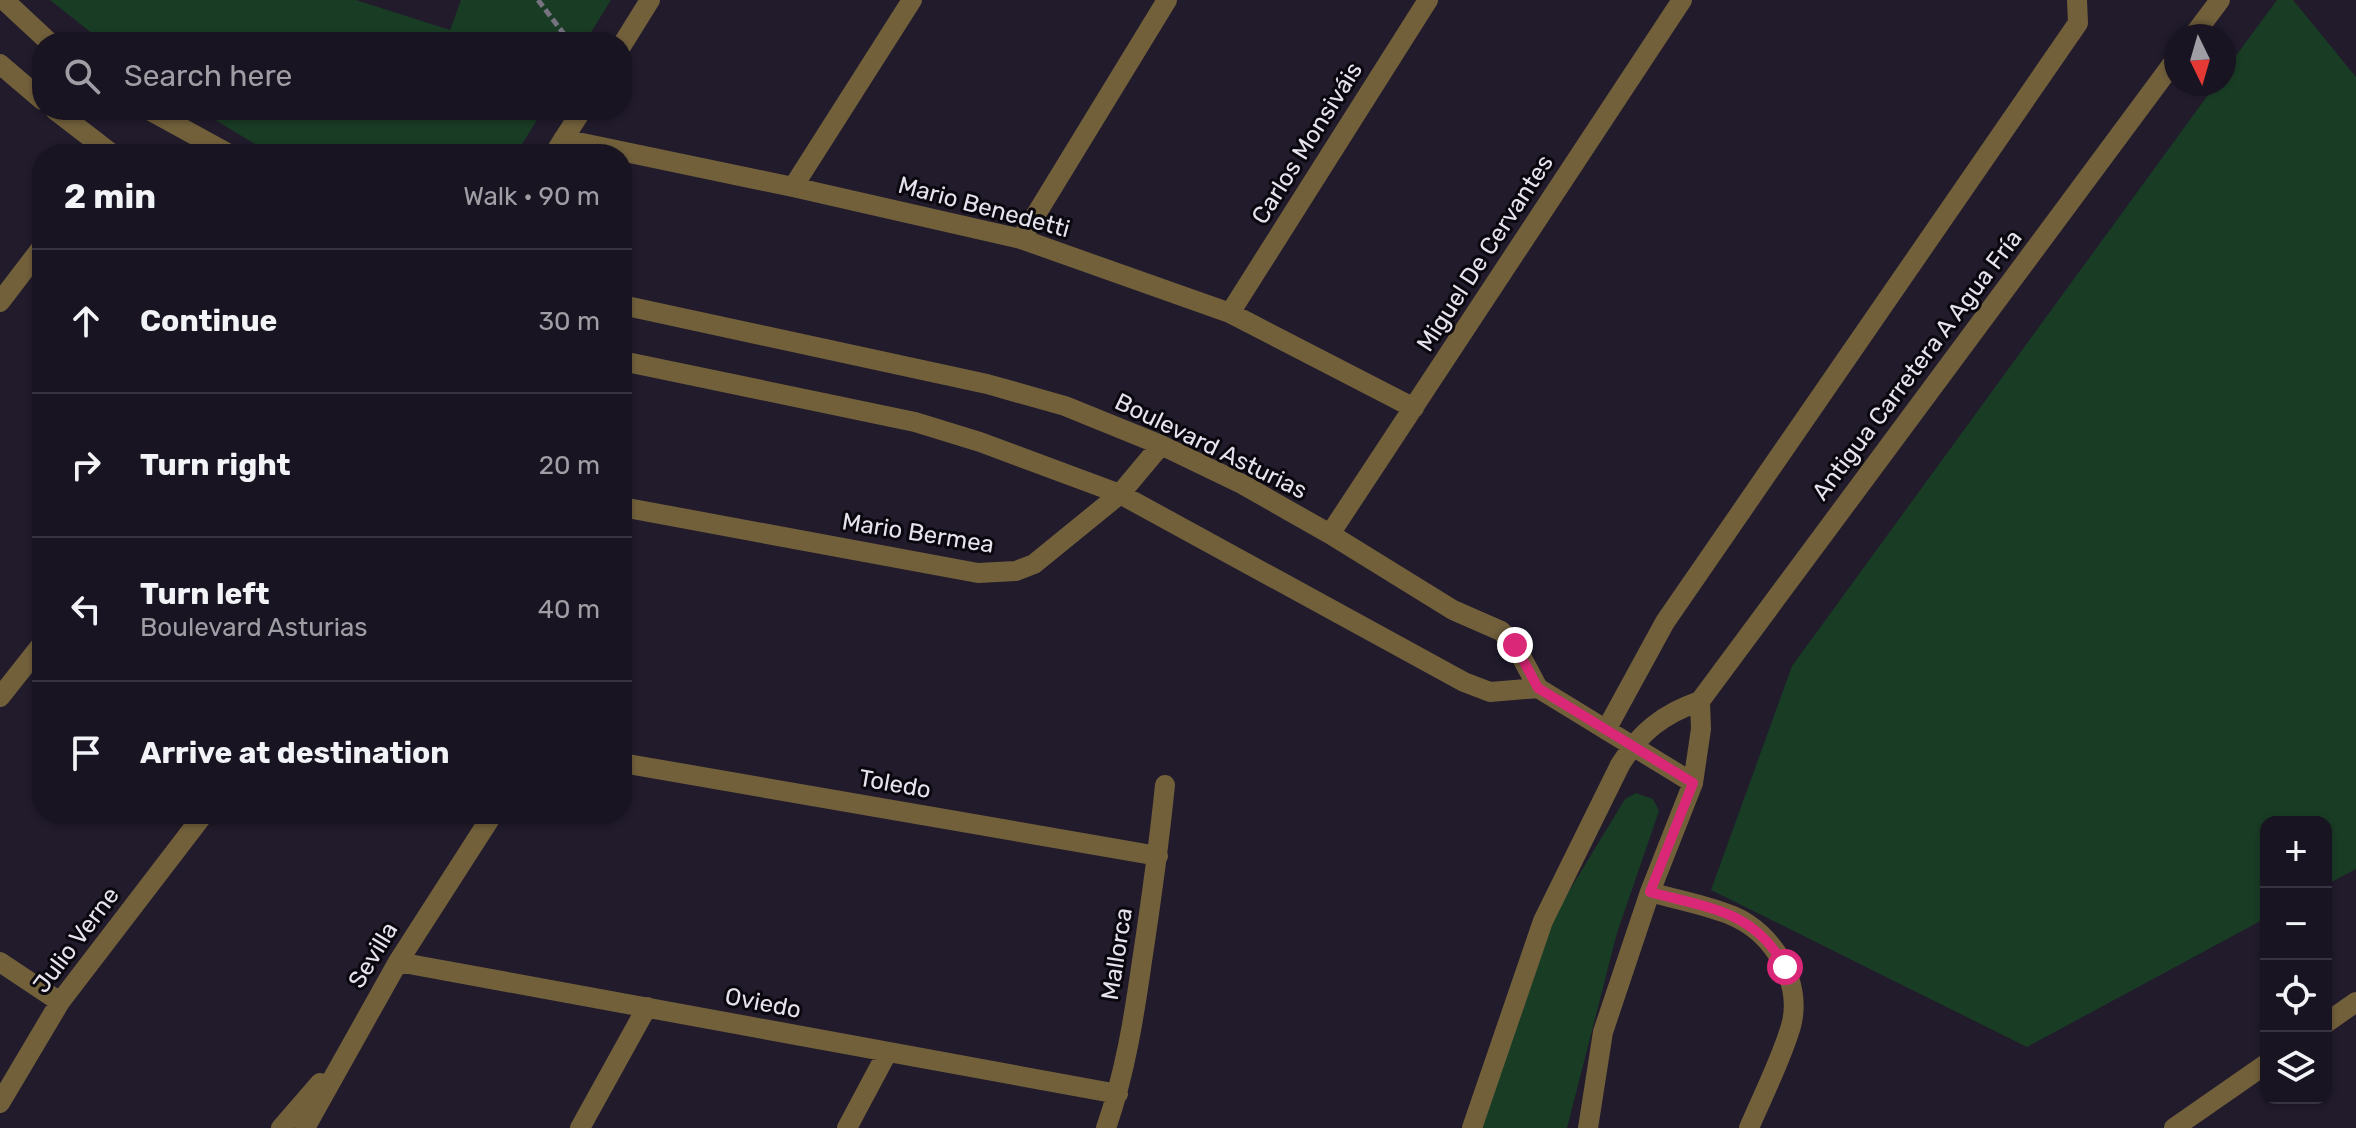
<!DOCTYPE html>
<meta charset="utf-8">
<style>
body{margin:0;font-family:Rubik,sans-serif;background:#221d2a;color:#f1f3f6}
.controls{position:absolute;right:24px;bottom:24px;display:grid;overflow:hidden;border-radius:16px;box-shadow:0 2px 6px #0004}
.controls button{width:72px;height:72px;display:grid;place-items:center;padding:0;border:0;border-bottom:2px solid #37333f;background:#191421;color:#f1f3f6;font:40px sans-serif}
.compass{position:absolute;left:2164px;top:24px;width:72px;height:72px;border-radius:50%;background:#191421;box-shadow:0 2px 6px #0004;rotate:175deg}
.stop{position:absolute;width:24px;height:24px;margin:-18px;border:6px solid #db2777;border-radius:50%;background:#fff}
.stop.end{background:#db2777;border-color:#fff;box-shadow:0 2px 8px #0008}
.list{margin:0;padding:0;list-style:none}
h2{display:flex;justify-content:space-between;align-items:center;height:104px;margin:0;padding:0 32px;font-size:34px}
h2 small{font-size:26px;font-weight:400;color:#9f9ea5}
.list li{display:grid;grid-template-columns:52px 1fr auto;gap:24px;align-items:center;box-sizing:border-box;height:144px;padding:0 32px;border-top:2px solid #37333f}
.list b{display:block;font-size:30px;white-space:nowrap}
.list p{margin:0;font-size:26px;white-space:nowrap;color:#9f9ea5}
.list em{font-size:26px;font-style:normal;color:#9f9ea5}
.icon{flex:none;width:44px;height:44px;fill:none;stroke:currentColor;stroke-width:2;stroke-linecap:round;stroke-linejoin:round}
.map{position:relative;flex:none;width:2356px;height:1128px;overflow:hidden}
.search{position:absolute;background:#191421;box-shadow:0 2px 6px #0004;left:32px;top:32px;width:600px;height:88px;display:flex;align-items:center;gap:20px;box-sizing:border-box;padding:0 28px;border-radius:32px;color:#9f9ea5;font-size:30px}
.panel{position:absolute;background:#191421;box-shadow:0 2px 6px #0004;left:32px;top:144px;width:600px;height:680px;border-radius:32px}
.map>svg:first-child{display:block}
</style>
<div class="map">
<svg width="2356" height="1128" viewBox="0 0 2356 1128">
<rect width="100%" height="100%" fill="#211b2c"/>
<!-- green -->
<path fill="#193c25" d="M50 0H356L450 30 461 0H611L585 42H103Z
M2277 0H2293L2356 77V869L2326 885V822H2266V918L2027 1047 1711 890 1792 666 2216 84H2224V72Z
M199 110H543L516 154H271Z
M1636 793 1653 799 1659 811 1617 933 1567 1128H1479L1549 924 1625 799Z"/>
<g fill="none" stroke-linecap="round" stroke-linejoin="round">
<!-- path -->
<path stroke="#767280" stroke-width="5" stroke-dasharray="8 4" stroke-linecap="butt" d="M538 0 570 42"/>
<!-- minor -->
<path stroke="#72603b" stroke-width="20" d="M4 0 49 42
M2193 36 2220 0
M622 45 650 0
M0 64 42 100
M55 110 112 154
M149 110 229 154
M563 139 793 187 1021 239 1230 313 1414 408
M554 154 582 110
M793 187 912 0
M1021 239 1167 0
M0 302 42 247
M622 305 987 384 1065 406 1161 445 1242 484 1330 534 1453 610 1501 631 1515 645 1538 688 1693 783
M1230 313 1428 0
M622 361 915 422 980 442 1120 494 1464 682 1490 692 1538 688
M622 507 978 573 1016 571 1034 564 1120 494 1161 445
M1330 534 1682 0
M0 697 42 644
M1606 730 1665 622 2078 23 2077 0
M622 763 1158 856
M1650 892C1677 900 1707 905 1733 916 1773 933 1803 982 1791 1026 1781 1060 1763 1095 1749 1128
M0 962 60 1002
M398 962 1118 1094
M2326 1023 2356 1002
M0 1103 60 1002 204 814
M281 1128 320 1083
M305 1128 398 962 493 814
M580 1128 647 1007
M847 1128 887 1053
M1106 1128C1125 1074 1134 1017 1142 961 1151 902 1159 844 1165 785
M1472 1128 1543 921 1620 765C1640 732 1663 714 1700 701L2176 59
M1588 1128 1603 1032 1650 892 1693 783 1701 729 1700 701
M2174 1128 2266 1064"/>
</g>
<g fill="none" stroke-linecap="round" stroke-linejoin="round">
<!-- route -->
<path stroke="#db2777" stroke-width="10" d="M1515 645 1538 688 1693 783 1650 892C1708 908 1754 910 1785 967"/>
</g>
<g text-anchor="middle" stroke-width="6" stroke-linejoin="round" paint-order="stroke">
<!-- street labels -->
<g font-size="24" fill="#e6e3ee" stroke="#0a070e">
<text transform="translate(1307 143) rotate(-58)" y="8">Carlos Monsiváis</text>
<text transform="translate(984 207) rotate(15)" y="8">Mario Benedetti</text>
<text transform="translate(1485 253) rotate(-57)" y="8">Miguel De Cervantes</text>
<text transform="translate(1917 365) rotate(-53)" y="8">Antigua Carretera A Agua Fría</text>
<text transform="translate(1211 446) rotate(26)" y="8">Boulevard Asturias</text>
<text transform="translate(918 533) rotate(9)" y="8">Mario Bermea</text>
<text transform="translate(895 784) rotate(10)" y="8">Toledo</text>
<text transform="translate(76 940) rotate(-53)" y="8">Julio Verne</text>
<text transform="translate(1117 954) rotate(-81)" y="8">Mallorca</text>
<text transform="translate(373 955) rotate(-59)" y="8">Sevilla</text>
<text transform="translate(763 1003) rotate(11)" y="8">Oviedo</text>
</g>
</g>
</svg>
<div class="controls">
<button>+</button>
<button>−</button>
<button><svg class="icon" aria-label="locate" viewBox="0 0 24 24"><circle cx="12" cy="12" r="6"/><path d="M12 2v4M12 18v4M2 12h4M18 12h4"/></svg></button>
<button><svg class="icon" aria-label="layers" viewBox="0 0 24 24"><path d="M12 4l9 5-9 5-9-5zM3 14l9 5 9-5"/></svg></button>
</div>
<svg class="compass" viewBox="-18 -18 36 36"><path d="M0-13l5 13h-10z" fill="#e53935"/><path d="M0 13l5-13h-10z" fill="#9f9ea5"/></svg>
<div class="stop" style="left:1785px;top:967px"></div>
<div class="stop end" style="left:1515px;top:645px"></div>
<div class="search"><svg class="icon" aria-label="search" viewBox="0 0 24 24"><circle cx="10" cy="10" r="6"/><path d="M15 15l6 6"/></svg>Search here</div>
<section class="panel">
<h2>2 min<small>Walk · 90 m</small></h2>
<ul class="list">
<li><svg class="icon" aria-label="ahead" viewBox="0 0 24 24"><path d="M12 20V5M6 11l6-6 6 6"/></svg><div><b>Continue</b></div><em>30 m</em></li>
<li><svg class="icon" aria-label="right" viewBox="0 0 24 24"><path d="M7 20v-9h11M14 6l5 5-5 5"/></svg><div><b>Turn right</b></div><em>20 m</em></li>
<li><svg class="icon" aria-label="left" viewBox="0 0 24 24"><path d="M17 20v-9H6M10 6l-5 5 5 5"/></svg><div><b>Turn left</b><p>Boulevard Asturias</p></div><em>40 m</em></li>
<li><svg class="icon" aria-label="arrive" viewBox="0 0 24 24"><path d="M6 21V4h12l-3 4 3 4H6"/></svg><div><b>Arrive at destination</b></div></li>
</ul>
</section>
</div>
